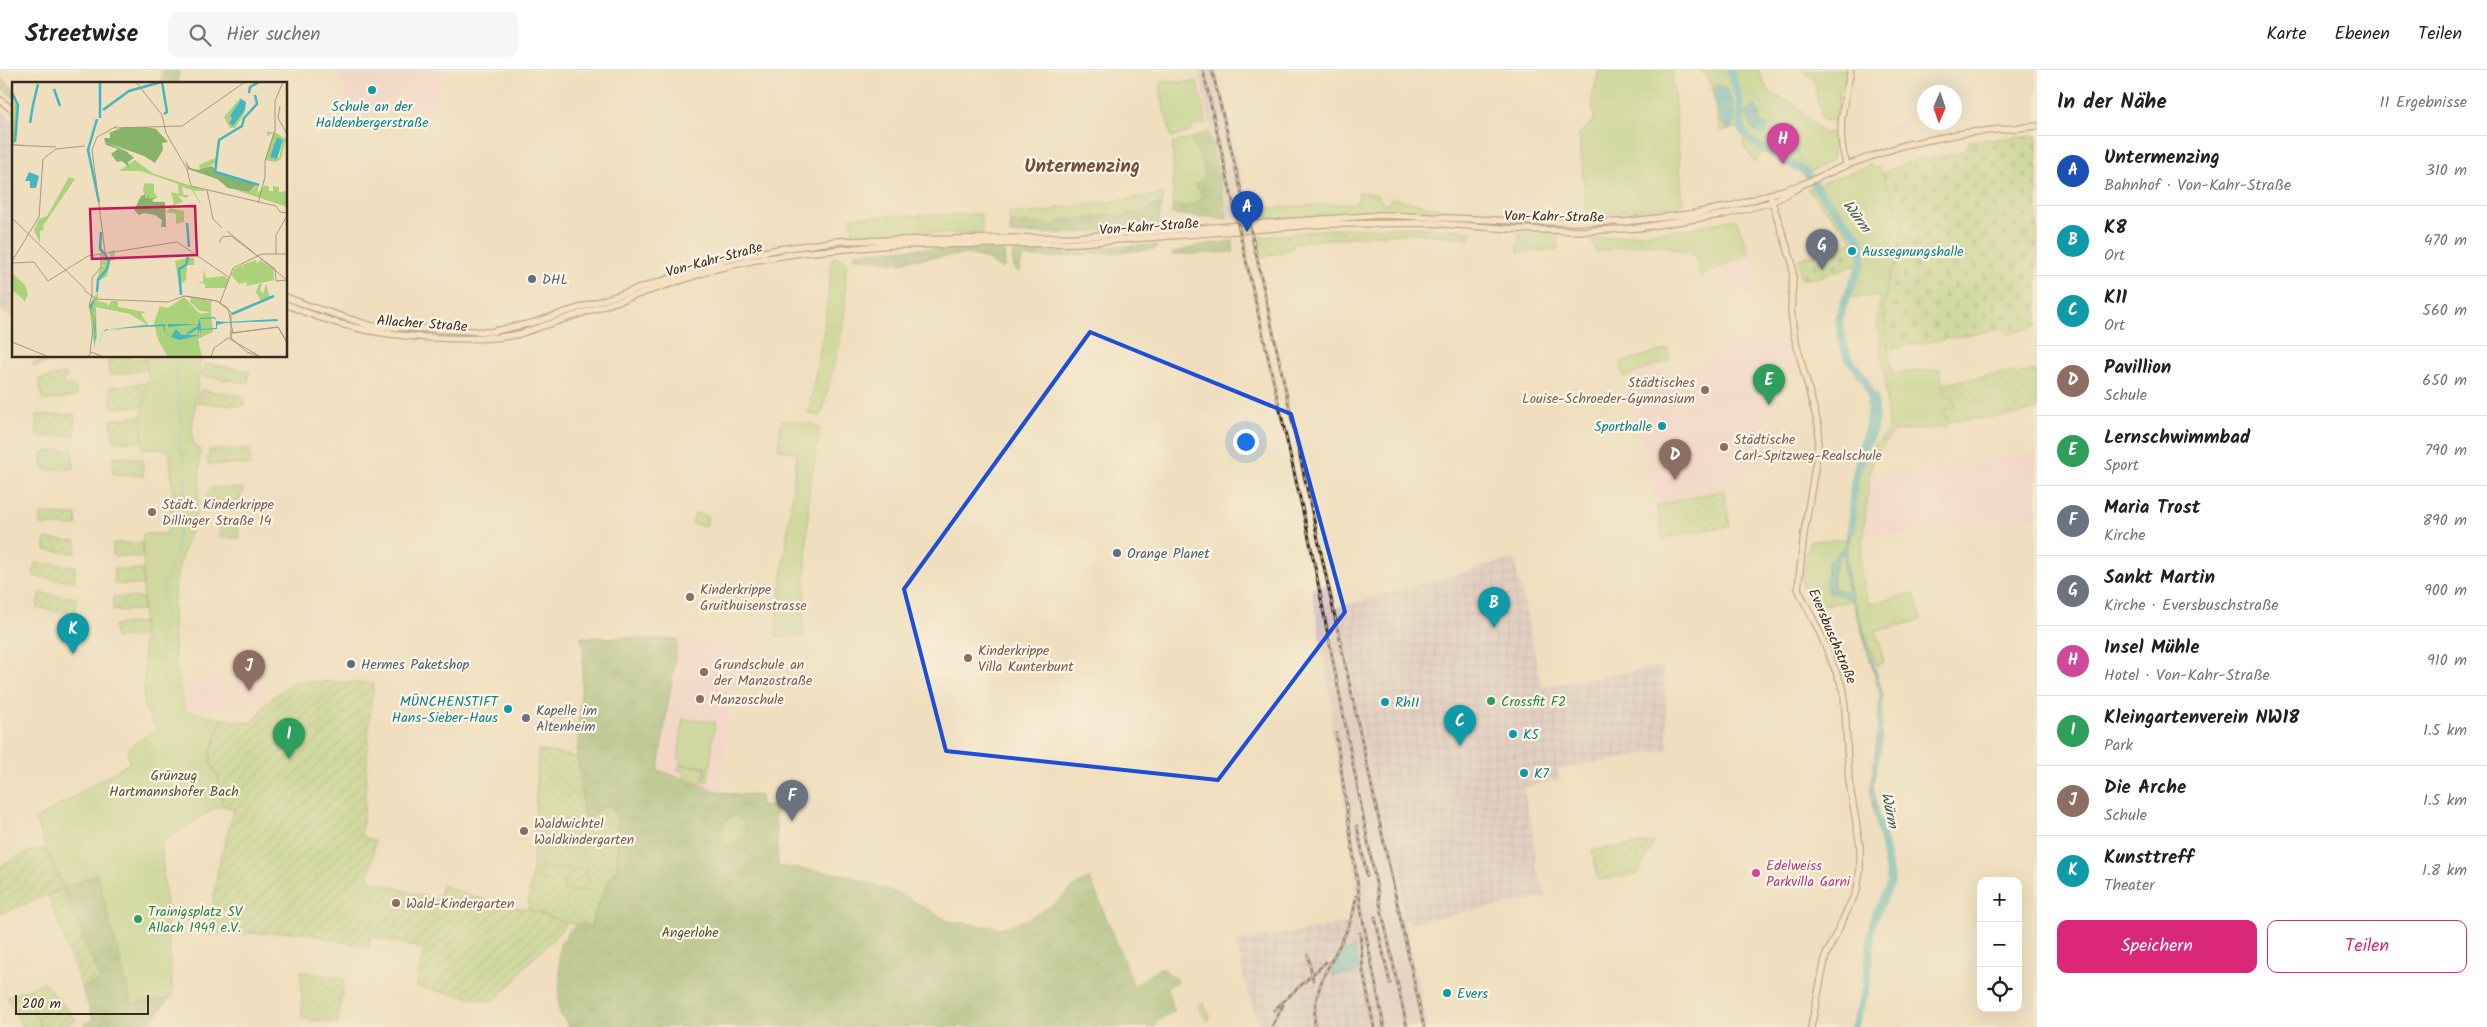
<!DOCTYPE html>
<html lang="de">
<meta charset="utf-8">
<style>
body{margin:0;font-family:Kalam,sans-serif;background:#f6f6f6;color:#202124}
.controls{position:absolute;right:15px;bottom:15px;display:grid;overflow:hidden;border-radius:10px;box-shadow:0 5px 20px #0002}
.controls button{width:45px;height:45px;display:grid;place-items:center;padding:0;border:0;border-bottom:1px solid #e0e0e0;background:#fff;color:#202124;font:25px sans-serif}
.compass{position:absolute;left:1917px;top:15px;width:45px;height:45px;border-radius:50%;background:#fff;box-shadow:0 5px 20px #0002;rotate:182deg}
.scale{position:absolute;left:15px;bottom:12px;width:134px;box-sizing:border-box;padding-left:5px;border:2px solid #3b2a1e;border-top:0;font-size:14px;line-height:18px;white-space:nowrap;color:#3b2a1e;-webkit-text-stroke:4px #fcf5e5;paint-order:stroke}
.you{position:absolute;left:1245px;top:371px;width:18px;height:18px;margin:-12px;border:4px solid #fff;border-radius:50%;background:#1a73e8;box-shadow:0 0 0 8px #1a73e833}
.badge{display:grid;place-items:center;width:32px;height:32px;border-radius:50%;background:#db2777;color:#fff;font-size:16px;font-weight:700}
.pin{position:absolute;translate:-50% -41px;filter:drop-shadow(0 1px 2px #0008)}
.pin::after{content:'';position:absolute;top:26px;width:18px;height:15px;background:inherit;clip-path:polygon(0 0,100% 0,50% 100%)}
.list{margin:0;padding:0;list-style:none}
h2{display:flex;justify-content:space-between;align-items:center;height:65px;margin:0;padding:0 20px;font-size:21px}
h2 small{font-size:16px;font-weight:400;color:#757577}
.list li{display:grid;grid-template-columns:32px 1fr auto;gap:15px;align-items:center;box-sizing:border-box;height:70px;padding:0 20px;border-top:1px solid #e0e0e0}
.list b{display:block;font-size:19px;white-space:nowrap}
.list p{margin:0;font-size:16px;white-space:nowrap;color:#757577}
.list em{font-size:16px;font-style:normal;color:#757577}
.actions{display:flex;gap:10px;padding:15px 20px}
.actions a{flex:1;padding:11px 0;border:1px solid #db2777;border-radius:10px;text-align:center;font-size:18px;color:#db2777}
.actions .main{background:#db2777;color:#fff}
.icon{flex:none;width:28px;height:28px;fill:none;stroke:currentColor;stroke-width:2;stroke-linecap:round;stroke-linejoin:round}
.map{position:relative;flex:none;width:2037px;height:957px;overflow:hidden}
header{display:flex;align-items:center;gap:30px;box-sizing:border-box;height:70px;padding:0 25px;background:#fff;border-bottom:1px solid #e0e0e0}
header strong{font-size:24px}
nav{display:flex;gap:28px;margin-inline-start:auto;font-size:18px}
.search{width:350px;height:45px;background:#f6f6f6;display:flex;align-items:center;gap:12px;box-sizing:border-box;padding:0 18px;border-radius:10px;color:#757577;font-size:19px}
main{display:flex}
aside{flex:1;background:#fff}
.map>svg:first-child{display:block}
</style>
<header>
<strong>Streetwise</strong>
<div class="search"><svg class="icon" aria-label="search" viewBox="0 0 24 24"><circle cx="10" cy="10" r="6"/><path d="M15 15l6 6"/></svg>Hier suchen</div>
<nav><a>Karte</a><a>Ebenen</a><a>Teilen</a></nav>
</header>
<main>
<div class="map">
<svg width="2037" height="957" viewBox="0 0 2037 957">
<defs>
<pattern id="industrial-grid" width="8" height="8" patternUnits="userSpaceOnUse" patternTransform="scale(1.25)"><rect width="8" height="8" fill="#d2bdc7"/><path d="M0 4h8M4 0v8" fill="none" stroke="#ac9aa1"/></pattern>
<pattern id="grass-dots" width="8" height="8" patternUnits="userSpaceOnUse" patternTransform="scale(1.25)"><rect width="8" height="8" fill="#abd17b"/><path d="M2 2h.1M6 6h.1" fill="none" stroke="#8caa64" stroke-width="1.8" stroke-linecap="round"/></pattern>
<pattern id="forest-crowns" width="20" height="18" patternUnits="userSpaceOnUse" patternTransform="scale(1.25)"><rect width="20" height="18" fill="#88b36b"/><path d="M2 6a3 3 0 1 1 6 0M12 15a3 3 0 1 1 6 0" fill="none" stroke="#709257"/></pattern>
<pattern id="cemetery-stones" width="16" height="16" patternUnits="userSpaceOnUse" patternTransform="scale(1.25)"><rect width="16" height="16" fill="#abd17b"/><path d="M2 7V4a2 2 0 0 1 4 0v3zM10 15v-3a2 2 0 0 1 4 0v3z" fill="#8caa64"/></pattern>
<pattern id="garden-furrows" width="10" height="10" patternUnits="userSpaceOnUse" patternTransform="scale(1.25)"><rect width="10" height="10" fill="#abd17b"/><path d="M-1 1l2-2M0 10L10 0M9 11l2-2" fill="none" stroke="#8caa64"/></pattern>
<pattern id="water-waves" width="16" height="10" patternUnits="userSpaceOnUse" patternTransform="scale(1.25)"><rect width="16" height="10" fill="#46b5bf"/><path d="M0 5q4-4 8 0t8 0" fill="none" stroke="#3c939b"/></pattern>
</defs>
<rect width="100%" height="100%" fill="#fcf5e5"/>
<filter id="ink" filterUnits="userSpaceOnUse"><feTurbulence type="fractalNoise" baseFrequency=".02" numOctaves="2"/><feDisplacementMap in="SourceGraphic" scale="10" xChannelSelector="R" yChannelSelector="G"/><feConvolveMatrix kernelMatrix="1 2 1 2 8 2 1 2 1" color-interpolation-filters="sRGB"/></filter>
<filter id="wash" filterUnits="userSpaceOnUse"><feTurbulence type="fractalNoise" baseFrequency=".0096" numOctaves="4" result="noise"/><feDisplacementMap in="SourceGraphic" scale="20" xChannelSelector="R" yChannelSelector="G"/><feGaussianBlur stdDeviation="1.12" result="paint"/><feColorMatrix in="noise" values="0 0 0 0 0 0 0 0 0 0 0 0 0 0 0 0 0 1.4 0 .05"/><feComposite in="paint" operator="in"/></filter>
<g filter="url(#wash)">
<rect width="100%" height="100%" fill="#efdfbe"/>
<!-- built -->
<path fill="#f7cfd3" d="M342 0H442L437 37 347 47Z
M1908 52V61L1881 72 1880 56Z
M1753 182 1762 204 1752 210 1755 224 1733 229 1732 226 1729 227 1722 196Z
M1780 261 1781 268 1790 266 1799 300 1776 305 1781 344 1760 346 1765 392 1744 396 1747 415 1656 436 1627 316 1628 308 1661 296 1665 305 1706 296 1716 275Z
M2037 380V446L1988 454 1861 469 1870 404 1984 391Z
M678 569 738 573 721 722 658 701Z
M218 605 221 623 227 624 226 637 201 642 188 641 180 610Z
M267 609V628L229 636 231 615Z"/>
<!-- industrial -->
<path fill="url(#industrial-grid)" d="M0 40 14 51V246L11 247 0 239Z
M1514 488 1542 617 1663 596 1668 680 1558 699 1560 709 1523 718 1533 763 1536 797 1546 827 1410 853 1405 851 1335 538Z
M1347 853 1362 859 1364 894 1378 957H1261L1249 928 1236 875 1237 872Z"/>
<!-- railway -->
<path fill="#d2bdc7" d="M1198 0H1216L1249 139 1230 150Z
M1331 515 1335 538 1428 957H1378L1364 894 1362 859 1347 853 1353 834 1355 807 1346 740 1331 661 1332 637 1311 517Z"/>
<!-- grass -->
<path fill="url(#grass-dots)" stroke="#737e4c" d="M1759 128 1760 131C1706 147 1653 155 1597 157L1643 153Z
M1411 157 1471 161 1470 168 1415 163 1363 166 1293 173V178L1259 189 1255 168 1330 159Z
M1519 162 1557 163 1558 179 1518 182Z
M507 261 511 262 477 266 416 264H452Z
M44 286H71V288L34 296 33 293 45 290Z
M107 286H131L132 289 145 288 147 300 109 305Z
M204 293 249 301 248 313 202 306Z
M2037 300V340L2012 345 1946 352 1945 339 1954 327 1944 326 1942 314 2010 302 2016 304Z
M66 304V308L62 310 63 316 72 315 76 317 77 326 43 331 38 309Z
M147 313 144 336 112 338 110 317Z
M200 320 245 326 244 336 198 333Z
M74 344 75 365 37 367 36 345Z
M142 346 143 371 114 372 111 350Z
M73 379 74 398 46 400 42 395V382Z
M209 380H250V395L208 394Z
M114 386 143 389V406L113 404Z
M211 418H243V424L240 425V432L211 430 207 426V422Z
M1724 420 1730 456 1662 468 1656 436Z
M41 444 76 445 77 456 40 455Z
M217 453 240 454 238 461 240 468 219 467 220 462Z
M45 469 76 471V483L45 480Z
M113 473H143V487L113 486Z
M35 493 75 496V512L33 506Z
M114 499 143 500V515L114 514Z
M39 523 76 528 75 544 37 538Z
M113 527 143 528V540L113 541Z
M143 552V566L115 568 114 555Z
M538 680 577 687C583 708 578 737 587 753 594 744 598 737 610 735L617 746V798L608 813 592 856 566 853 528 839 533 793Z
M1654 772 1638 804 1598 810 1592 780Z
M301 901 344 909 338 953 302 949Z
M23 921 41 957H22L7 927Z"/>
<!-- forest -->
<path fill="url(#forest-crowns)" stroke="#626e44" d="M162 0H179L177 14H161Z
M0 8 14 18V28L0 17Z
M1209 61 1228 149 1171 144 1173 134 1182 138 1198 119 1194 114 1201 89 1192 75V68Z
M1162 134 1158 155 1076 163 1010 164V152L1052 155 1063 150 1112 145 1119 147Z
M1233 171 1234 182 1172 185V183L1201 175Z
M1158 175 1155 179 1057 187H1023L1019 202 1014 199 1012 185 1016 181Z
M909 179H1001L1004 182 1005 196 1002 199 986 189 969 184 907 190 905 193C887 193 872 187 854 188L856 183Z
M580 567 678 569 658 700 721 722 761 726 760 735 775 736 778 796 842 804 901 824 948 851 1002 858 1028 849 1054 834 1076 815 1090 808 1134 916 1161 897 1179 912 1166 917 1175 941 1155 952 1156 957H568C567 949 560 947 559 940 557 931 560 921 560 912 560 898 557 885 561 872L565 870 567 863 578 854 591 856 592 850 608 812 617 798V746L610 735 596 741 586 753 583 746 582 703 577 684 584 578Z
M97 804 132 934 170 927 147 957H86L83 955 93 949 82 918 100 910 63 818Z"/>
<!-- cemetery -->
<path fill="url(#cemetery-stones)" stroke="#737e4c" d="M2037 66V256L2008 264 2002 259 1888 279 1883 239 1887 211 1896 190 1904 153 1881 103 1924 87 1926 90 1960 82 1968 75V71Z
M1854 171H1858L1862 177V193L1816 208 1800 209 1799 189Z"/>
<!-- park -->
<path fill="#abd17b" stroke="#737e4c" d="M1599 0H1672L1683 134 1587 146 1579 64 1594 51 1592 28Z
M1701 0H1758L1769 22 1797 36 1823 63 1834 62 1835 50H1822L1814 10 1801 0H1849L1845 14 1840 20 1832 90 1804 106 1791 95 1763 80 1755 93 1743 75 1744 66 1737 58 1720 61 1711 13Z
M1162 12H1197L1207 53 1195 55 1188 63 1171 67C1169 55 1157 20 1162 12Z
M1192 68V75L1198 82 1205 104 1203 110 1194 114 1202 125C1195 136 1185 139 1173 134V73Z
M1870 95 1874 98 1879 97 1904 153 1896 190 1887 211 1883 239 1892 303 1940 299 1944 326 1954 327 1955 337 1945 339 1947 357 1894 361 1873 388 1870 404 1860 496 1868 534 1915 524 1921 550 1876 561 1884 591 1877 597 1854 531 1811 536 1802 512 1809 471 1847 469 1851 422 1859 384H1867L1888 360 1885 305 1877 250 1880 226 1845 228C1853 211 1870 189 1858 171H1854L1807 119Z
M1359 121 1377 125 1384 134H1389L1392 128 1462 144 1390 141 1261 149 1251 146 1249 139 1357 133Z
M1164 124 1162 134 1151 136 1142 146 1132 142 1119 147 1112 145 1063 150 1052 155 1010 152 1009 143 1048 142 1059 137H1072Z
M981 144 983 163 853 165 851 147Z
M1736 149 1750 183 1701 206 1695 186C1651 168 1640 174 1595 182L1592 169 1687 159Z
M832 188H842L846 191 845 240 840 272 821 346 808 344 824 259Z
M1668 279 1670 290 1624 307 1621 292Z
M145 286H201L192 361 193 375 200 378C199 399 201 422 196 443 191 464 181 483 177 505 169 550 174 597 185 641L222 649 211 683V694L219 710 218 719 223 736 215 738 161 772 173 928 132 934 97 804 63 818 35 750 129 693 128 678 157 659 144 637 143 464H167L173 423 169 380 143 378 142 346 148 304Z
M784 350 815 355 820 359 809 421 803 567 775 566 797 383 778 379 781 352Z
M695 443 707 446V456L692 454Z
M683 649 715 652 708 712H705L706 697 681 694 678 688Z
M679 695 705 698 703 712 684 710 685 701 678 700Z
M736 746 744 752V762L736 774 728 775 721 771C719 760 725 748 736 746Z
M1203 933 1211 948 1207 951 1198 936Z"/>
<!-- garden -->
<path fill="url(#garden-furrows)" stroke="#737e4c" d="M294 611 374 613C365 664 369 715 361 765L375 771 369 809 437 831 442 815 502 836 528 839 566 853 554 869 523 898 516 910 493 931 416 917 424 879 370 866 369 878 300 862 208 865 218 798 234 739 223 736 218 719 219 710 211 694V683L222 649 252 653 268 632Z
M45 778 63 818 0 844V797L27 782Z
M542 797 587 800 589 820 564 821V810L536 809Z
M63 819 100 910 82 918 48 825Z
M43 912 77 950 56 957H41L23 921Z"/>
<!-- water -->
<path fill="url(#water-waves)" stroke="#40706e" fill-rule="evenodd" d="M1716 15 1725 18 1734 36V56L1729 59 1726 58C1719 52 1711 22 1716 15Z
M1755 35 1762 46 1756 49 1757 51 1759 50 1768 56 1767 62 1762 66 1753 59 1745 42Z
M1853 452C1855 460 1850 467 1848 475 1846 488 1847 501 1848 513L1883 623 1881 678 1873 715 1882 761 1880 762 1873 741 1870 719 1876 678 1880 624 1852 529 1829 522 1826 514 1827 493 1845 475ZM1844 483 1843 499 1848 522 1835 519C1829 509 1836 496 1839 486Z
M1355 877 1359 902 1333 906 1332 899 1339 884Z"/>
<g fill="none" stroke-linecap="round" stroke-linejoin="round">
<!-- stream -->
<path stroke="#46b5bf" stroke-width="1" d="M169 14 171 0
M1737 23 1750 24 1761 33 1769 46 1794 73 1805 102
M1768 59 1792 72
M163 633 165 621 160 571 165 545 163 516 175 491 188 400 183 394 185 383 180 382 179 368 183 356 178 337 180 328 175 313 181 286"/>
<!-- river -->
<path stroke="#46b5bf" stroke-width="8" d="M1730 0 1740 33 1742 60 1748 68 1771 83
M1775 85 1805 102 1824 127 1858 166 1862 177V193L1845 230 1839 250 1844 277 1849 289 1864 308 1871 326 1869 355 1860 384 1853 422 1852 461
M1861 392 1876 350 1874 326
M1854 957 1866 920 1873 850 1891 813 1879 752"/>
</g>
</g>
<g filter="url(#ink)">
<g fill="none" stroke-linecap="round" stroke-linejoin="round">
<!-- secondary casing -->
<g stroke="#7a6956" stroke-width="8">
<path id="secondary" d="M0 30 14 41
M1847 95C1835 63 1844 32 1851 0
M1771 129 1792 192 1793 206 1791 240 1794 265 1819 358 1817 386 1804 463 1798 519 1820 563 1844 621 1849 711 1860 776V799L1857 820 1826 885 1811 957
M286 227 309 236 372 256 490 262 532 253 730 189 779 179 839 171 1077 167 1382 145 1537 152H1623L1691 144 1732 136 1803 114 1847 95 1904 75 1964 63 2037 56
M286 234C337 257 380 265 435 268 464 269 491 270 519 264L715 199 750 191 800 183 891 175 1077 173 1326 154 1431 153 1512 159 1585 161 1637 158 1726 144 1772 132 1799 117"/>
</g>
<!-- secondary -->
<use href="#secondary" stroke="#fde5c5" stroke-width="5.5"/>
<!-- rail casing -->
<g stroke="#3b2a1e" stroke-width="3">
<path id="rail" d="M1203 0 1311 477 1379 829 1407 957
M1212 0 1253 170 1424 957
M1336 664 1362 845 1384 957
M1357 756 1367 806
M1375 847 1390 913
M1360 863 1363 901 1374 957
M1308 885 1313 910
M1274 940 1326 892
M1272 957 1283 935
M1315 957C1310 901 1352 876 1356 826"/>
</g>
<!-- rail -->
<use href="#rail" stroke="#fcf5e5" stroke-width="1" stroke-dasharray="4" stroke-linecap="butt"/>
</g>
</g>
<!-- marked area -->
<path d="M0 0H2037V957H0ZM1090 262 1291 344 1345 542 1218 710 946 681 904 519Z" fill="#efdfbe" fill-opacity=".55" fill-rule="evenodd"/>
<path fill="none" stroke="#1d4ed8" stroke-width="4" stroke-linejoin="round" d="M1090 262 1291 344 1345 542 1218 710 946 681 904 519Z"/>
<!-- markers -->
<g fill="#0f9aa8" stroke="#fcf5e5" stroke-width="2">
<circle cx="372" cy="20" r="5"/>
<circle cx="1852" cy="181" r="5"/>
<circle cx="1662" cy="356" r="5"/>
<circle cx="1385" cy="632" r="5"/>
<circle cx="508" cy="639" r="5"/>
<circle cx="1513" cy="664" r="5"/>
<circle cx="1524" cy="703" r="5"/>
<circle cx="1447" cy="923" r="5"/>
</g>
<g fill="#5c6f8a" stroke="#fcf5e5" stroke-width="2">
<circle cx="532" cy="209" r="5"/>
<circle cx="1117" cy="483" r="5"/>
<circle cx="351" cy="594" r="5"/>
</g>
<g fill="#8d6e63" stroke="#fcf5e5" stroke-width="2">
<circle cx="1705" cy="320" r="5"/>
<circle cx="1724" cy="377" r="5"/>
<circle cx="152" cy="442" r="5"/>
<circle cx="690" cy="527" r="5"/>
<circle cx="968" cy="588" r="5"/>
<circle cx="704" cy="602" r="5"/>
<circle cx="700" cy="629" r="5"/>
<circle cx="524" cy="761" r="5"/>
<circle cx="396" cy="833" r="5"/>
</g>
<g fill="#2e9e5b" stroke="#fcf5e5" stroke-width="2">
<circle cx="1491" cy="631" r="5"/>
<circle cx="138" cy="849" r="5"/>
</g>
<circle fill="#6b7280" stroke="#fcf5e5" stroke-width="2" cx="526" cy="648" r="5"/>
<circle fill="#d1479c" stroke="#fcf5e5" stroke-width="2" cx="1756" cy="803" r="5"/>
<g text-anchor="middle" stroke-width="4.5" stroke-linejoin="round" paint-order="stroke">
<!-- culture labels -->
<g font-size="14" fill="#0d838f" stroke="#fcf5e5" text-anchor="start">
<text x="372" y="41" text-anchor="middle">Schule an der<tspan x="372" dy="16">Haldenbergerstraße</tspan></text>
<text x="1862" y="186">Aussegnungshalle</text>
<text x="1652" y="361" text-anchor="end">Sporthalle</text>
<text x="498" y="636" text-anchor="end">MÜNCHENSTIFT<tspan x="498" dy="16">Hans-Sieber-Haus</tspan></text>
<text x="1395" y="637">RhII</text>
<text x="1523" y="669">K5</text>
<text x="1534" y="708">K7</text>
<text x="1457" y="928">Evers</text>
</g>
<!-- street labels -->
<g font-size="14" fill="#3b2a1e" stroke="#fcf5e5">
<text transform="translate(1554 146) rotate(1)" y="5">Von-Kahr-Straße</text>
<text transform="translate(1149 156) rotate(-4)" y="5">Von-Kahr-Straße</text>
<text transform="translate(714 189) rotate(-15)" y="5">Von-Kahr-Straße</text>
<text transform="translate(422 253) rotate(4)" y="5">Allacher Straße</text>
<text transform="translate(1833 566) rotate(67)" y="5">Eversbuschstraße</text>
</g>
<!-- service labels -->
<g font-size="14" fill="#4e5e75" stroke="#fcf5e5" text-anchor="start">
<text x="542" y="214">DHL</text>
<text x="1127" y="488">Orange Planet</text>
<text x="361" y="599">Hermes Paketshop</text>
</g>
<!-- education labels -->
<g font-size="14" fill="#785e54" stroke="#fcf5e5" text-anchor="start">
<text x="1695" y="317" text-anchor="end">Städtisches<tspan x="1695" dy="16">Louise-Schroeder-Gymnasium</tspan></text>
<text x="1734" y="374">Städtische<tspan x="1734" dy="16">Carl-Spitzweg-Realschule</tspan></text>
<text x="162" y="439">Städt. Kinderkrippe<tspan x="162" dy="16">Dillinger Straße 14</tspan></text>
<text x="700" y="524">Kinderkrippe<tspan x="700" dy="16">Gruithuisenstrasse</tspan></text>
<text x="978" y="585">Kinderkrippe<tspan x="978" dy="16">Villa Kunterbunt</tspan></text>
<text x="714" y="599">Grundschule an<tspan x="714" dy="16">der Manzostraße</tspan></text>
<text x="710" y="634">Manzoschule</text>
<text x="534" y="758">Waldwichtel<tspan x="534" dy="16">Waldkindergarten</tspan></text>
<text x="406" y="838">Wald-Kindergarten</text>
</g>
<!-- leisure labels -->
<g font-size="14" fill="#27864d" stroke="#fcf5e5" text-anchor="start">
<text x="1501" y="636">Crossfit F2</text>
<text x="148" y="846">Trainigsplatz SV<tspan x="148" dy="16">Allach 1949 e.V.</tspan></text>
</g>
<!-- worship labels -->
<g font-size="14" fill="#5b616d" stroke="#fcf5e5" text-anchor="start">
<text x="536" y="645">Kapelle im<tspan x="536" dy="16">Altenheim</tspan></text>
</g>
<!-- park labels -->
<g font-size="14" fill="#575435" stroke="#fcf5e5">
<text x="174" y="710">Grünzug<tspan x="174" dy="16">Hartmannshofer Bach</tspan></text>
<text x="690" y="867">Angerlohe</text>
</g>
<!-- hotel labels -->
<g font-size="14" fill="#b23c85" stroke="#fcf5e5" text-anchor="start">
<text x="1766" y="800">Edelweiss<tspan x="1766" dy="16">Parkvilla Garni</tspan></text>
</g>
<!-- water labels -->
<g font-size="15" font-style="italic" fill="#3f5b56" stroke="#fcf5e5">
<text transform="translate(1857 146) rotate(54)" y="5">Würm</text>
<text transform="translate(1890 740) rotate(78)" y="5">Würm</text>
</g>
<!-- district labels -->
<g font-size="19" font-weight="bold" fill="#734e38" stroke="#fcf5e5">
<text x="1082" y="102">Untermenzing</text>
</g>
</g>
<!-- overview -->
<g transform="translate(12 12)">
<rect width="275" height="275" fill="#efdfbe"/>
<path d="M3 11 6 27 3 48H6L2 62H15L0 63ZM255 50H263L274 57 269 77 263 80 253 78 261 51 255 54ZM265 55 271 58 267 76 259 73ZM207 57 205 80 188 89 187 83 205 75ZM123 78 140 91 195 109H182L192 129 180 108 170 105 171 113H178L174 116 166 113 171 120 159 124 162 122 159 110 167 112 166 102 129 89H107ZM133 101 142 102V111L146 115 137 117 134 113 133 118 131 107ZM247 102 245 112 253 103 257 105V109H261V104L267 105V110L274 109 275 125 221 107 237 110ZM0 191 13 203 16 212 13 219 0 208Z" fill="#abd17b" fill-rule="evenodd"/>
<path d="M135 45 144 47 156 60 150 61 151 68 143 81 132 74 96 61 114 69 122 76 116 80 117 85 110 79 105 80 99 72 106 67 94 63 92 56H98V51L94 52 112 45ZM173 78 178 86 186 88 200 84 203 87 205 80 204 90 208 92 244 103 237 110 216 106 205 97 176 87ZM136 112 137 117 146 115 140 118 142 120H153L154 145H149L150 138 143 133 132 131 127 133 122 128 129 114 133 113 134 117Z" fill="#88b36b"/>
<path d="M244 178 245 182 248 178 261 187 262 198 235 204 230 183Z" fill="#abd17b"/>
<path d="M228 16 234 19 229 17 218 35 223 41 233 28 232 32 223 46H218L212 35 224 21 222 17 225 21ZM57 95 63 97 31 144 32 148 28 149V161L22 148 27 137 35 134ZM103 168 102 178 98 179 95 194 86 199V219L95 221V225L99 219H106V225L134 230 129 232 137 244 93 249 134 242 118 232 84 225 85 256 81 258 77 223 85 211V197L87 189 89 184H95L89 183 90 172 98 177V169ZM174 176H182V183H175L174 198 167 204 163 179ZM192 187 194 196 212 194 217 197 214 206H193V202L185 200H191ZM172 215 188 232 199 230 201 250 186 257 190 275H156L146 258 142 241 148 224 156 226Z" fill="#abd17b"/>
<path d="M158 126 172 129V140L164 142V132L154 130ZM230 183 234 200 227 202 219 193 222 187ZM247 202H250L248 208 251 212 254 202 258 216 249 219 244 210ZM179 215 199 219V230L188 229 178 220Z" fill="#abd17b"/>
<path d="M229 17 234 20 233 28 221 44 217 41 220 37 218 34ZM265 55 271 58 265 77 258 75ZM17 90 27 94 24 106H18V99H13ZM83 217 80 226 81 227 83 230 84 248 83 252 84 253 90 252 91 250 94 247H96L152 242H155L151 243H155L152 245 153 246V251L159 255 164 247 170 253H189L188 247 186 252V242L156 245V242H186L188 236 203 235 204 239 213 240 265 237 266 239 213 241 205 243V247L189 248V253H188L168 258 159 255 155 253 153 251 151 244 97 247 91 250 85 267 90 252 83 253 84 255 82 266 83 230 77 224ZM204 236V246L189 247 188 237Z" fill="#46b5bf" fill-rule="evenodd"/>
<path fill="none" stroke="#46b5bf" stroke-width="2.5" d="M88 0V36M150 0 155 30 152 32M42 7 48 24M0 11 6 23 3 60M237 11 238 5 247 0M21 23 26 2M91 28 117 9 149 0M85 37 76 68 87 120M18 41 21 23M204 90 247 103M203 91 207 58 230 44 232 36 245 22 243 13M175 141 177 165M89 150 88 167 93 172M85 210 86 198 95 187 97 179 93 172M169 213 167 187 174 183 176 175M220 232 262 214M175 252 188 244"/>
<path fill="none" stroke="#a7977e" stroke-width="1" d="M124 0 150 33 154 51 175 87 179 104 264 124 268 130 275 131M268 24 266 36 275 52M103 46 170 44 233 0M0 63 44 65M195 108 201 137 210 146M246 121 253 95V79L263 49V19L271 0M0 136 73 207M215 149 275 198M207 161 210 155 219 154 263 187 264 199 275 198M93 170 80 68 85 55 105 44M264 172V153L275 134M0 179 27 135 31 77 44 67 73 64M0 181 22 180 36 199 76 174 165 160 218 196M72 208 84 217 156 220 172 214 205 219 219 230V256M174 214 205 219 216 226 221 251 266 245 275 260M80 215V196L89 185V171M208 221 221 186 250 172H275M266 245 275 261M219 248V256L235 270 249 275M220 251 266 245M0 260 37 275M78 271 82 237 77 224 80 213M75 275 80 270 91 275M199 275 202 266 216 256 249 275"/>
<path fill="#c2185b" fill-opacity="0.15" stroke="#c2185b" stroke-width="2.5" d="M183 124 185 173 80 177 78 127Z"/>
<rect width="275" height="275" fill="none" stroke="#3b2a1e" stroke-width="2.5"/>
</g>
</svg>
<div class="controls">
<button>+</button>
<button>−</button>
<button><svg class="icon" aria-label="locate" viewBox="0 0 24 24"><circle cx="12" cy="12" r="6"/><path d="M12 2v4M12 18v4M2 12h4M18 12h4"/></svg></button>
</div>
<svg class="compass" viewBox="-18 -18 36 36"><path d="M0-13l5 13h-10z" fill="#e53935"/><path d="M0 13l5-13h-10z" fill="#757577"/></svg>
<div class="scale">200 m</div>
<div class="you"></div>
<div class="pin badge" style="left:1247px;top:162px;background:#1a4fb4">A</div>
<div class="pin badge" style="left:1494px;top:558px;background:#0f9aa8">B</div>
<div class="pin badge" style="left:1460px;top:676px;background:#0f9aa8">C</div>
<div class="pin badge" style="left:1675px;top:410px;background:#8d6e63">D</div>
<div class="pin badge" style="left:1769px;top:335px;background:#2e9e5b">E</div>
<div class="pin badge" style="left:792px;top:751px;background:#6b7280">F</div>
<div class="pin badge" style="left:1822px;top:200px;background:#6b7280">G</div>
<div class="pin badge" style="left:1783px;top:94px;background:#d1479c">H</div>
<div class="pin badge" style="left:289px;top:689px;background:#2e9e5b">I</div>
<div class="pin badge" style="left:249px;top:621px;background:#8d6e63">J</div>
<div class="pin badge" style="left:73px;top:584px;background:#0f9aa8">K</div>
</div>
<aside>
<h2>In der Nähe<small>11 Ergebnisse</small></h2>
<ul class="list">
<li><span class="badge" style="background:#1a4fb4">A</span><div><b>Untermenzing</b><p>Bahnhof · Von-Kahr-Straße</p></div><em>310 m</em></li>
<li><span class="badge" style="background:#0f9aa8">B</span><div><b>K8</b><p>Ort</p></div><em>470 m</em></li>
<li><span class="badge" style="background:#0f9aa8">C</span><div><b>K11</b><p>Ort</p></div><em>560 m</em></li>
<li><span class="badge" style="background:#8d6e63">D</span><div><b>Pavillion</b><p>Schule</p></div><em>650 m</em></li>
<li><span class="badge" style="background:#2e9e5b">E</span><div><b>Lernschwimmbad</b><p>Sport</p></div><em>790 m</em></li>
<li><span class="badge" style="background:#6b7280">F</span><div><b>Maria Trost</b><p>Kirche</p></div><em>890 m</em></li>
<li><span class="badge" style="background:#6b7280">G</span><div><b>Sankt Martin</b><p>Kirche · Eversbuschstraße</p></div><em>900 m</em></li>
<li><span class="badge" style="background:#d1479c">H</span><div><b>Insel Mühle</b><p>Hotel · Von-Kahr-Straße</p></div><em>910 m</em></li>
<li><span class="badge" style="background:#2e9e5b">I</span><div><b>Kleingartenverein NW18</b><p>Park</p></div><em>1.5 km</em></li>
<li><span class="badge" style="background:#8d6e63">J</span><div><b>Die Arche</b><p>Schule</p></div><em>1.5 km</em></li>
<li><span class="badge" style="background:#0f9aa8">K</span><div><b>Kunsttreff</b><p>Theater</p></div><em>1.8 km</em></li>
</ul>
<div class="actions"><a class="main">Speichern</a><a>Teilen</a></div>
</aside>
</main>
